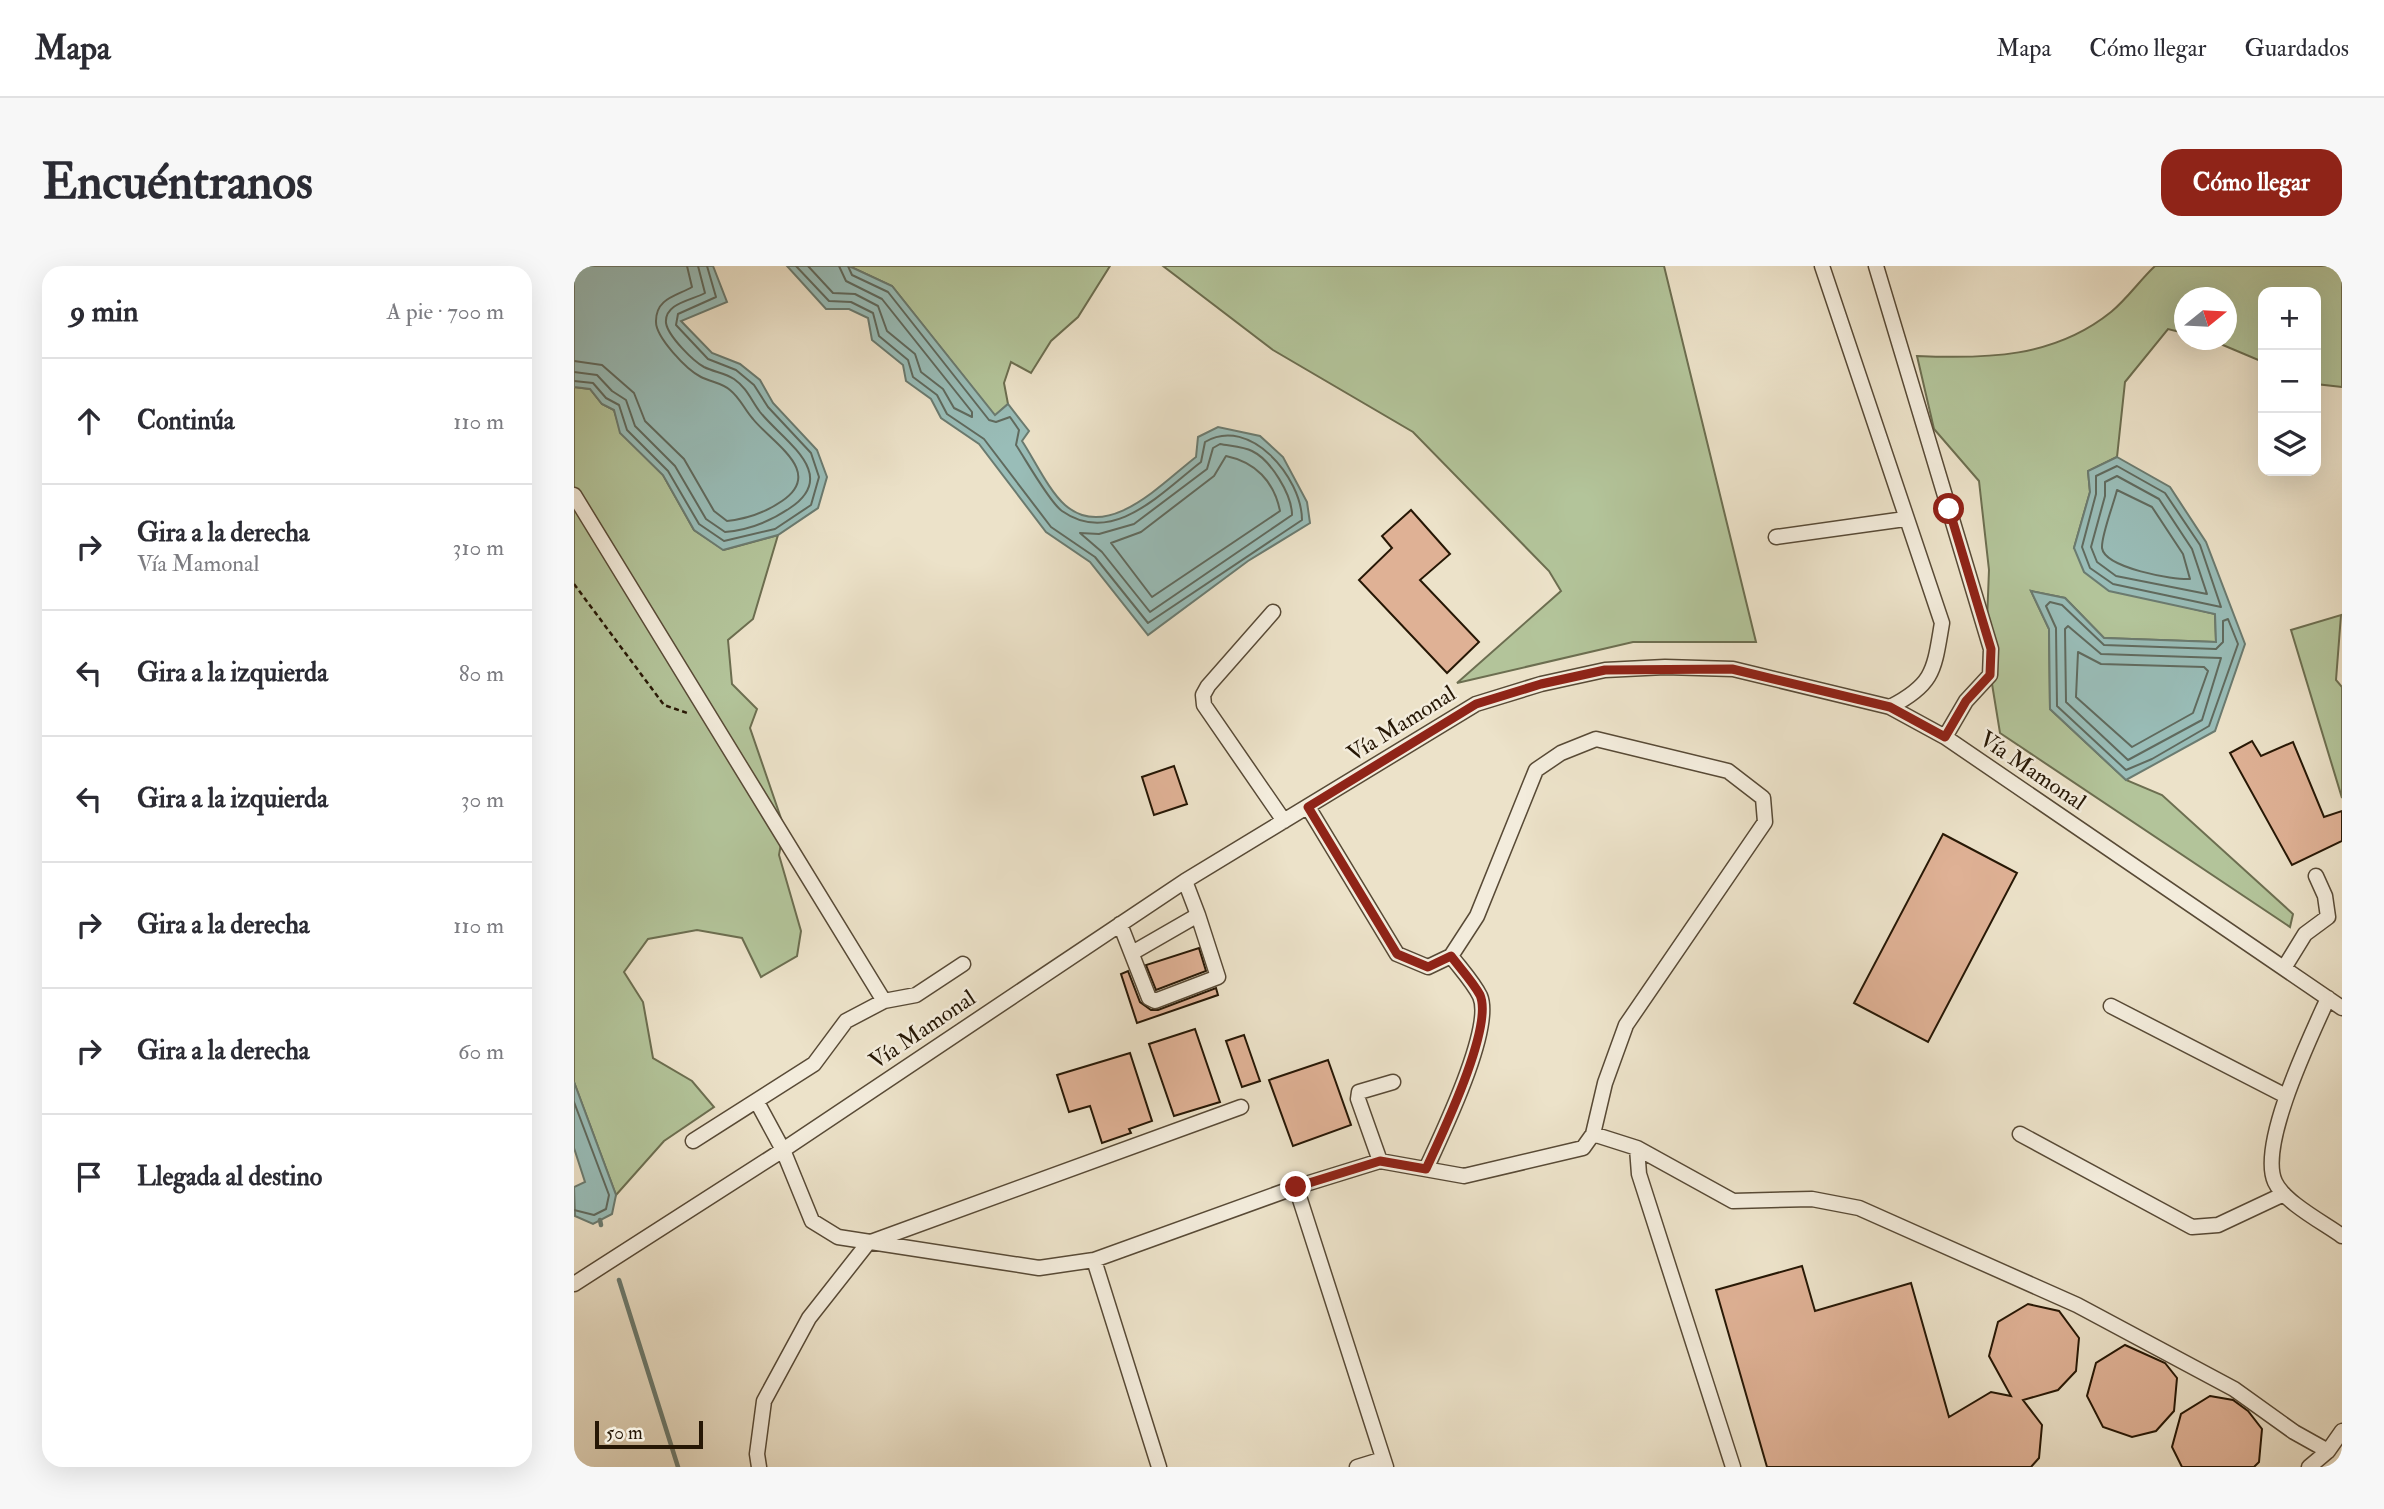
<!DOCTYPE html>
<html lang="es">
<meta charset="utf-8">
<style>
body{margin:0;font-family:"IM FELL Double Pica",serif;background:#f7f7f7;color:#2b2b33}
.controls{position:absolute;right:21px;top:21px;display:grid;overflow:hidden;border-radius:14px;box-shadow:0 7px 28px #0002}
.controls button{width:63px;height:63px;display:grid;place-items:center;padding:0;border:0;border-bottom:2px solid #e1e1e2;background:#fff;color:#2b2b33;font:35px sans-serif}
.compass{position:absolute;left:1600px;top:21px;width:63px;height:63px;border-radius:50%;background:#fff;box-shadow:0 7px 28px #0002;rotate:72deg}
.scale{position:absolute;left:21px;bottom:18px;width:108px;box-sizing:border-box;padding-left:7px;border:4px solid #261705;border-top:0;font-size:19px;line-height:24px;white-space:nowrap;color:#261705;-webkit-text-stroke:5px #f3ecdc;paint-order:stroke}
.stop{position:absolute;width:21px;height:21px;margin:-16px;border:5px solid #8f2418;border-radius:50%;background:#fff}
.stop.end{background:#8f2418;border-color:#fff;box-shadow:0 2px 7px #0008}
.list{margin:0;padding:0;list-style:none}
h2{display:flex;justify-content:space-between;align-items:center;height:91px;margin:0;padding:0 28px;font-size:30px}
h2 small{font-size:23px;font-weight:400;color:#7c7c81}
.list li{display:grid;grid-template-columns:46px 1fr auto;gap:21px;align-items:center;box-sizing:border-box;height:126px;padding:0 28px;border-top:2px solid #e1e1e2}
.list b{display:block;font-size:26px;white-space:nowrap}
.list p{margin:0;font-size:23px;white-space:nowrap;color:#7c7c81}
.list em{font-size:23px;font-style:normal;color:#7c7c81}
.icon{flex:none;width:38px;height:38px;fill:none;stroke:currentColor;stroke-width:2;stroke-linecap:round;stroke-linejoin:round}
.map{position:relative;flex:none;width:1768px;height:1201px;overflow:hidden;border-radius:21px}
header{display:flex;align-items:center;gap:42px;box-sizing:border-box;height:98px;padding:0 35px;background:#fff;border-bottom:2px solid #e1e1e2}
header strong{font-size:33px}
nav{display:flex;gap:38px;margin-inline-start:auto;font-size:24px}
.intro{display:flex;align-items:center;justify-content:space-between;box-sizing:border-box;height:168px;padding:0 42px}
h1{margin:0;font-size:49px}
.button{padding:18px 32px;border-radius:21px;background:#8f2418;color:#fff;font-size:24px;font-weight:700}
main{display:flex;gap:42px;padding:0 42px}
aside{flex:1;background:#fff;border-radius:21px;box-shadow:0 7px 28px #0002}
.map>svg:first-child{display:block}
</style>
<header>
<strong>Mapa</strong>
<nav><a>Mapa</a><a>Cómo llegar</a><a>Guardados</a></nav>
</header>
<div class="intro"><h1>Encuéntranos</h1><a class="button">Cómo llegar</a></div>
<main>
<aside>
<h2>9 min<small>A pie · 700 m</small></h2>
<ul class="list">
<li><svg class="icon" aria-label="ahead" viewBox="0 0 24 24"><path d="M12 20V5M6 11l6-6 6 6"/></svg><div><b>Continúa</b></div><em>110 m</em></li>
<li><svg class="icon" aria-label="right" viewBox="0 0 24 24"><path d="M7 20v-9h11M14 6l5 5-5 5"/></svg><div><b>Gira a la derecha</b><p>Vía Mamonal</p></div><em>310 m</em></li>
<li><svg class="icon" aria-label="left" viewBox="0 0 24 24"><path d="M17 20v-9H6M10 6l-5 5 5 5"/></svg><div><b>Gira a la izquierda</b></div><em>80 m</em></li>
<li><svg class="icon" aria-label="left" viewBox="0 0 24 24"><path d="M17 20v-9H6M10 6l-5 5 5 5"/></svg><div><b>Gira a la izquierda</b></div><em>30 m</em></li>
<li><svg class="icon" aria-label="right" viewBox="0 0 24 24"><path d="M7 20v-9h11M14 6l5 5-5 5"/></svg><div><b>Gira a la derecha</b></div><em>110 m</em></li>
<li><svg class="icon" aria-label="right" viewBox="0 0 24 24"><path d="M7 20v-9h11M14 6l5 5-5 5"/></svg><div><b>Gira a la derecha</b></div><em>60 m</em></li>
<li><svg class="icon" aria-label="arrive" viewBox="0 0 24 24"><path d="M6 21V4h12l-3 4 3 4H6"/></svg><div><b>Llegada al destino</b></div></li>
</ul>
</aside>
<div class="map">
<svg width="1768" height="1201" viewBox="0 0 1768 1201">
<rect width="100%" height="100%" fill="#ece2c9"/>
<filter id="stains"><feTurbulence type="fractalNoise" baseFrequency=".00286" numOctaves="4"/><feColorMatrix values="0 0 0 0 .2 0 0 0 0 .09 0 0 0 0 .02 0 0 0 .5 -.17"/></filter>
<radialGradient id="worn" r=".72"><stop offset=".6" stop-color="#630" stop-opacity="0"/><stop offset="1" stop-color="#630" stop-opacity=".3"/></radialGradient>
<!-- green -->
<path fill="#b3c49a" stroke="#6c6e50" stroke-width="2" d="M275 0H536L504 51 477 75 457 107 437 96 430 117 434 138 421 150 318 20Z
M589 0H1090L1182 376H1059L883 417 987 325 975 305 839 166 699 84Z
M1581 0H1768V121L1742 118V26H1689V96L1637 74H1652V32H1610V67L1594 63 1551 116 1543 191 1514 205 1516 226 1500 282 1595 337 1641 348 1642 376 1530 372 1491 332 1457 325 1475 363 1476 443 1552 514 1588 529 1719 648 1716 661 1426 467 1412 381 1415 304 1405 215 1360 163 1343 90C1412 93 1480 92 1537 46 1553 33 1566 14 1581 0Z
M0 121 16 123 28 138 40 144 47 167 89 209 120 264 150 284 204 269 179 353 154 374 158 418 183 443 176 462 210 561 205 589 227 665 223 690 187 711 168 672 123 664 74 673 50 706 69 736 79 792 118 815 140 841 90 875 42 929 0 816Z
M1767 349 1762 414 1768 421V532L1717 364Z"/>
<!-- water -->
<path fill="#99bdb8" stroke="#6b7b70" stroke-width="2" d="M0 0H139L153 36 107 55 138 87 166 98 186 114 199 137 243 184 253 211 244 242 204 269 149 284 120 264 89 209 46 167 40 144 28 138 16 123 0 121Z
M213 0H275L318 20 421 149 434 138 455 165 448 175C460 193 475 225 491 239 534 277 589 216 622 191L624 171 644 161 686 170 709 191 733 236 736 257 674 295 574 369 516 296 472 266 405 178 367 152 357 133 332 115 329 99 298 74 294 52 275 43H252Z
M1543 191 1596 221 1632 276 1671 378 1641 465 1552 514 1476 443 1475 363 1457 325 1491 332 1530 372 1642 376 1641 348 1535 325 1510 306 1500 282 1516 226 1514 205Z
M0 816 42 929 38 948 19 958 1 950 0 921 11 916 0 882Z"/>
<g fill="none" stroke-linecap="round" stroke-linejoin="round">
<!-- shore -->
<path stroke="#606a5e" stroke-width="2" d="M222 0 255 35 277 36 299 47 305 70 334 94 339 111 363 129 373 148 410 173 477 261 521 291 574 357 728 254C728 212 676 149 631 176L627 196C588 226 539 281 488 245 476 237 452 194 442 179L445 164 436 151 422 156 415 154 314 26 278 9 274 0
M234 0 259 27 281 28 304 40 313 65 341 88 347 106 369 123 380 142 398 151V146L308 33 272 15 265 0
M0 95 28 99 60 127 71 155 110 193 140 245 153 255C172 253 192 246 208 235 251 206 198 177 179 153 170 143 167 133 156 124 148 117 137 116 127 111 113 104 81 71 82 55 82 32 103 30 118 21L113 0
M0 106 23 109 38 125 52 134 61 160 101 200 132 253 151 266C174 264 197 255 216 242 267 208 208 174 186 146 177 134 173 122 160 113 151 107 140 106 130 101 119 95 94 70 92 57 90 37 119 34 131 27L124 0
M0 115 19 117 32 132 45 139 53 164 94 205 125 258 150 275 201 263 237 239 245 211 237 187 194 141 180 119 162 104 134 93 102 59 104 48 142 31 133 0
M646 178C656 180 670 181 678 185 697 194 718 229 718 249L576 346 528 286 506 267 525 268 560 258 633 203 639 182Z
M652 190C681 196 700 215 706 245L578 331 537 277 567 266 640 210Z
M1543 200 1591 227 1626 279 1647 341 1539 318 1516 302 1508 281 1522 228V210Z
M1543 210 1585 233 1618 283 1633 328 1542 310 1523 296 1517 281 1531 230V216Z
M1543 224 1578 241 1609 288 1616 313C1599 314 1531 302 1528 282 1527 270 1540 237 1543 224Z
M1476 336 1488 339 1530 379 1642 383 1649 376V355L1654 353 1664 378 1635 460 1578 493 1552 504 1483 440 1482 362 1472 340Z
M1494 360 1527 388 1647 392 1628 454 1554 494 1492 436 1491 363Z
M1504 386 1527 398 1630 401 1634 405 1619 447 1558 481 1502 431Z
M0 836 35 929 32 943 20 949 0 944"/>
<!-- stream -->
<path stroke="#6b7b70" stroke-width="4.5" d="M26 954 27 959
M45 1014 104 1201"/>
</g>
<!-- building -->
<path fill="#dfb195" stroke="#261705" stroke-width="2" d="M837 244 876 288 846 314 905 376 873 407 785 314 818 282 808 270Z
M1678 475 1687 490 1719 476 1750 551 1768 545V575L1718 599 1656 487Z
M600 500 613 538 580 549 568 511Z
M1369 568 1443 607 1354 776 1280 737Z
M625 682 632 705 582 724 572 699Z
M554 705 566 736 577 744H584L642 722 644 729 563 757 547 708Z
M621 763 646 836 600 850 575 778Z
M670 769 686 815 668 821 652 775Z
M556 787 578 855 555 863 557 867 528 877 516 840 495 846 483 809Z
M754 794 777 859 719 880 695 814Z
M1228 1000 1241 1045 1337 1017 1375 1151 1417 1126 1437 1130 1415 1090 1424 1056 1454 1038 1485 1045 1505 1072 1502 1105 1484 1124 1449 1134 1468 1159 1465 1192 1457 1201H1193L1142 1024Z
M1551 1079 1591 1097 1603 1112 1600 1145 1582 1165 1558 1171 1529 1161 1513 1130 1522 1097Z
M1636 1130 1659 1134 1674 1145 1688 1163 1685 1196 1680 1201H1608L1598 1181 1607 1148Z"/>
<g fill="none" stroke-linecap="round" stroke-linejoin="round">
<!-- minor casing -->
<g stroke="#584a36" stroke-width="17">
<path id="minor" d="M1248 0 1368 357C1360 403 1361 418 1316 441
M1302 0 1417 383 1416 409 1392 435 1371 471
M0 229 310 735
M1202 271 1331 253
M699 346 634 420 629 429 630 439 710 555
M734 541 823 688 854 701 877 690 903 650 962 504 987 487 1022 473 1154 505 1189 532 1191 556 1052 759 1031 817 1019 868 1063 882 1159 935 1238 933 1285 942 1503 1039 1660 1123 1720 1166 1754 1185
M546 658 575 732 581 735 644 711 624 649
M558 687 624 649 611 615
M1710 702 1731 668 1754 651 1751 630 1742 610
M1754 732C1737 770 1684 879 1701 916 1710 936 1750 957 1768 970
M1537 740 1712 830
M183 836 209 884 238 955 264 971 465 1002 520 994 722 921 806 895 890 910 1009 882 1019 868
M1446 868 1618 961 1644 959 1710 928
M119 875 240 798 272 755 310 735 342 729 389 698
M1063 882 1065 908 1159 1201
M806 895 784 833 785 826 819 816
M852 903C867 870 920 762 906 730 899 716 886 702 877 690
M722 921 812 1201
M520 994 585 1201
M0 1018 209 884 611 615 902 438 967 418 1031 404 1091 401 1159 403 1316 441 1371 471 1768 742
M185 1201 183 1188 190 1135 235 1052 294 977 667 841
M783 1201 809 1193
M1735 1201 1754 1185 1768 1165"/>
</g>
<!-- path -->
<path stroke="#261705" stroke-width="2.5" stroke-dasharray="5 3.5" stroke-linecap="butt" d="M0 318 90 439 116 448"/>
<!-- minor -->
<use href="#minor" stroke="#f3ecdc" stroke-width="14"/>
</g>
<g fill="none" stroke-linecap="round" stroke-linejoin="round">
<!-- route -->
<path stroke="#8f2418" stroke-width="9" d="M722 921 806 895 852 903C867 870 920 761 906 729 899 716 886 702 877 690L854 701 823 688 734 541 902 438 967 418 1031 404 1158 403 1316 441 1371 471 1392 435 1416 409 1417 383 1375 243"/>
</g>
<g text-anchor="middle" stroke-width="5" stroke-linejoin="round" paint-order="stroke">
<!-- street labels -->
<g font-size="23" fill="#261705" stroke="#f3ecdc">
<text transform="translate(827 457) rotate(-32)" y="8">Vía Mamonal</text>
<text transform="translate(1459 504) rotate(34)" y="8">Vía Mamonal</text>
<text transform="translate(348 763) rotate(-34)" y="8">Vía Mamonal</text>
</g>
</g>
<rect width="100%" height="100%" filter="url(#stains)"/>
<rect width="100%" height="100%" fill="url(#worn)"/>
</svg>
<div class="controls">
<button>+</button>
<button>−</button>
<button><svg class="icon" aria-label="layers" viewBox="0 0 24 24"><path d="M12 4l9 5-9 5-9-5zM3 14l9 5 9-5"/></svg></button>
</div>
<svg class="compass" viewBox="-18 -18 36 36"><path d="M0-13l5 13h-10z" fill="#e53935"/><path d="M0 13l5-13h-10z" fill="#7c7c81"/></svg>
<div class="scale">50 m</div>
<div class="stop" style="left:1375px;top:243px"></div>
<div class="stop end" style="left:722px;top:921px"></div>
</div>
</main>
